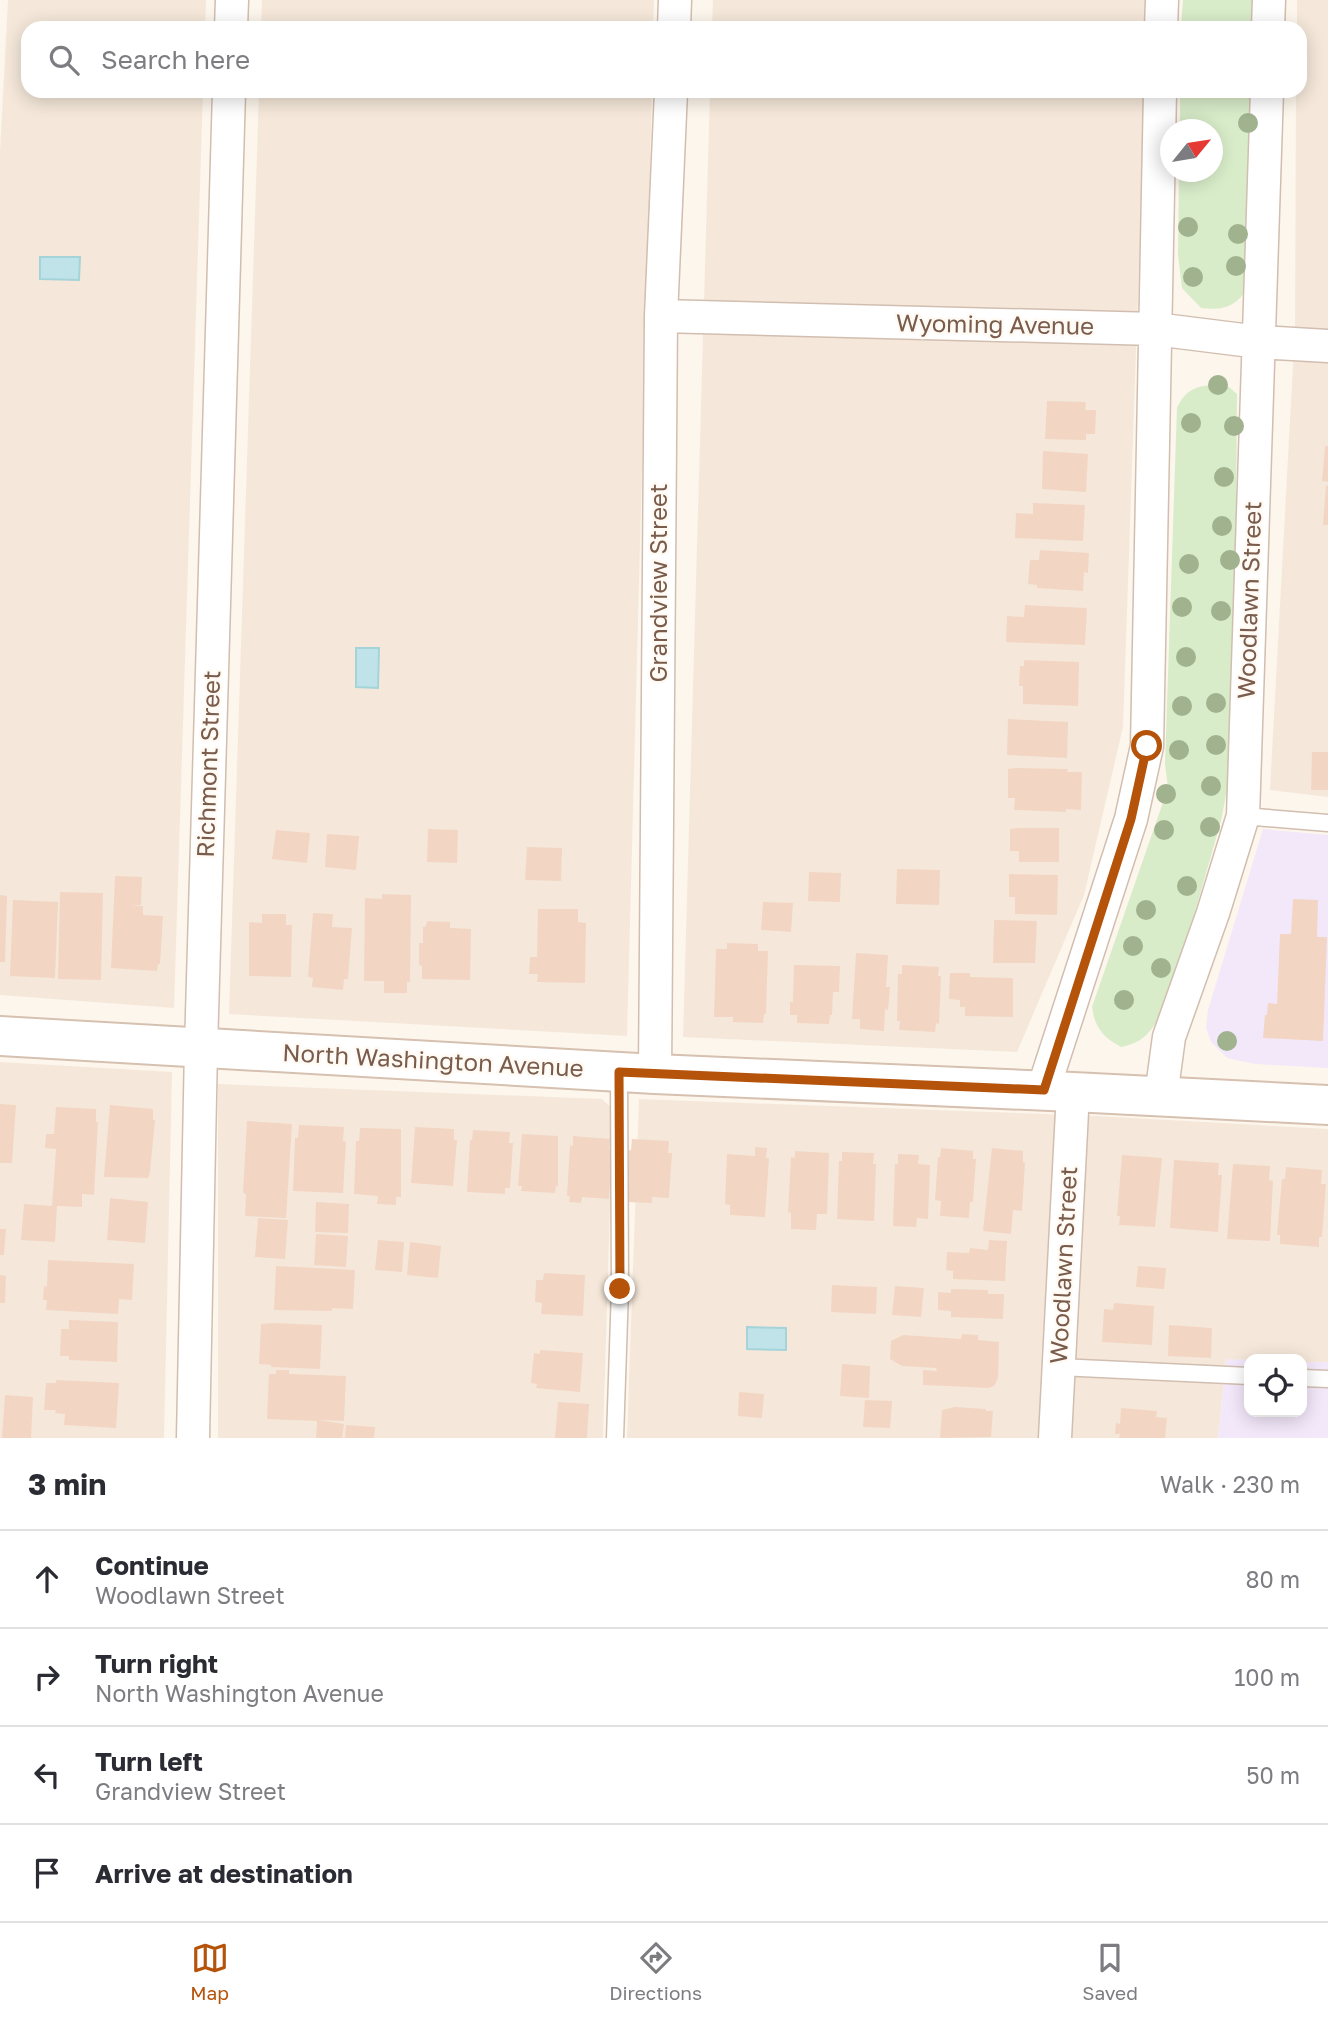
<!DOCTYPE html>
<meta charset="utf-8">
<style>
body{margin:0;font-family:"Golos Text",sans-serif;background:#f2f2f3;color:#2b2b33}
.controls{position:absolute;right:21px;bottom:21px;display:grid;overflow:hidden;border-radius:14px;box-shadow:0 4px 18px #0003}
.controls button{width:63px;height:63px;display:grid;place-items:center;padding:0;border:0;border-bottom:2px solid #e1e1e2;background:#fff;color:#2b2b33;font:35px sans-serif}
.compass{position:absolute;left:1160px;top:119px;width:63px;height:63px;border-radius:50%;background:#fff;box-shadow:0 4px 18px #0003;rotate:60deg}
.stop{position:absolute;width:21px;height:21px;margin:-16px;border:5px solid #b45309;border-radius:50%;background:#fff}
.stop.end{background:#b45309;border-color:#fff;box-shadow:0 2px 7px #0008}
.list{margin:0;padding:0;list-style:none}
h2{display:flex;justify-content:space-between;align-items:center;height:91px;margin:0;padding:0 28px;font-size:30px}
h2 small{font-size:23px;font-weight:400;color:#7c7c81}
.list li{display:grid;grid-template-columns:46px 1fr auto;gap:21px;align-items:center;box-sizing:border-box;height:98px;padding:0 28px;border-top:2px solid #e1e1e2}
.list b{display:block;font-size:26px;white-space:nowrap}
.list p{margin:0;font-size:23px;white-space:nowrap;color:#7c7c81}
.list em{font-size:23px;font-style:normal;color:#7c7c81}
.icon{flex:none;width:38px;height:38px;fill:none;stroke:currentColor;stroke-width:2;stroke-linecap:round;stroke-linejoin:round}
.map{position:relative;flex:none;width:1328px;height:1438px;overflow:hidden}
.search{position:absolute;background:#fff;box-shadow:0 4px 18px #0003;left:21px;right:21px;top:21px;height:77px;display:flex;align-items:center;gap:18px;box-sizing:border-box;padding:0 24px;border-radius:21px;color:#7c7c81;font-size:26px}
.sheet{height:483px;background:#fff}
nav{display:flex;justify-content:space-around;align-items:center;box-sizing:border-box;height:98px;border-top:2px solid #e1e1e2;background:#fff;font-size:19px;color:#7c7c81}
nav a{display:grid;justify-items:center;gap:4px}
nav .on{color:#b45309}
.map>svg:first-child{display:block}
</style>
<div class="map">
<svg width="1328" height="1438" viewBox="0 0 1328 1438">
<rect width="100%" height="100%" fill="#fdf6ec"/>
<!-- residential -->
<path fill="#f5e8da" d="M8 0H206L205 28H28V91H203L174 1008 0 995V151Z
M262 0H654L653 28H261Z
M713 0H1148L1147 28H712Z
M1297 0H1328V797L1270 790 1295 328 1296 91H1300V28H1297Z
M259 91H652L627 1036 229 1014Z
M710 91H1145L1123 727 1084 895 1017 1052 683 1037Z
M0 1062 172 1072 164 1438H0Z
M218 1084 602 1099 613 1109 603 1438H218Z
M639 1099 1097 1116 1328 1129V1362H1302V1359L1226 1360 1218 1438H627Z"/>
<!-- education -->
<path fill="#f3e8fa" d="M1263 829 1328 835V1068L1255 1064 1227 1058 1211 1042 1206 1027 1208 1010Z
M1226 1359 1249 1360V1412H1302V1362H1328V1438H1218Z"/>
<!-- green -->
<path fill="#d8ecc9" d="M1183 0H1258L1257 28H1181Z
M1180 91H1255L1248 287C1237 306 1224 311 1201 308L1182 288 1178 255 1179 172H1212V130L1180 129Z
M1220 384 1229 387 1237 394 1235 671 1232 785 1226 795 1221 821 1194 915 1157 1021C1147 1037 1139 1043 1121 1047 1103 1037 1095 1028 1092 1007L1168 788 1165 764 1177 408C1187 387 1198 386 1220 384Z"/>
<!-- water -->
<path fill="#bfe3e8" stroke="#a5d3da" stroke-width="2" d="M40 257H80L79 280 40 279Z
M356 648H379L378 688 356 687Z
M747 1327 786 1328V1350L747 1349Z"/>
<!-- building -->
<path fill="#f3d5c3" d="M1047 401 1086 402 1085 410H1096L1095 434H1086V440L1045 439Z
M1325 446H1328V482L1322 481Z
M1043 451 1088 454 1086 492 1042 489Z
M1326 485 1328 486V525H1323Z
M1033 503 1085 505 1083 541 1015 538 1016 513 1033 514Z
M1040 550 1089 553 1088 573 1084 572 1083 591 1037 588V585L1028 584 1030 560H1039Z
M1025 605 1087 608 1085 645 1006 642 1007 616 1024 617Z
M1024 660 1079 662 1078 706 1023 704V686H1019L1020 666H1024Z
M1008 719 1068 722 1067 758 1007 755Z
M1312 752H1328V790H1311Z
M1016 768 1068 769 1067 772H1082L1081 810 1066 809V812L1014 810 1015 798H1008V769Z
M1019 828H1059V862H1019V851H1010V829Z
M428 829 458 830 457 863 427 862Z
M276 830 310 833 307 863 272 859Z
M327 834 359 836 356 870 325 867Z
M527 847 562 848 561 881 525 880Z
M897 869 940 870 939 905 896 904Z
M809 872 841 873 840 902 808 901Z
M1009 874 1058 875 1057 915 1015 914V897H1009Z
M115 876 142 877 141 905 130 906H143V915L163 916 160 964H158L157 971 111 968Z
M60 892 103 893 101 980 58 979Z
M382 894 411 895 410 982H407V993H384V981H364L365 898 382 899Z
M0 895 7 896 5 962H0Z
M1293 899 1318 900 1317 937H1327L1323 1041 1263 1038 1265 1015H1267L1268 1003 1277 1004 1280 934H1291Z
M13 900 58 902 55 978 10 976Z
M763 902 793 903 791 932 761 930Z
M538 909H578V922L586 923 585 983 537 982 538 974H529L530 957H537Z
M313 913 333 914 332 927 352 928 348 979H344L343 990 312 987 313 978 308 977Z
M262 914H286V925H292L291 977 249 976V922L262 923Z
M994 920 1037 921 1035 963H993Z
M427 921 450 922V928L471 929 470 980 422 979V966L419 965V943H423V927L426 926Z
M727 943 758 944V951H768L766 1014H764L763 1023 733 1022V1017H714L716 949H727Z
M856 953 888 955 886 987H890L888 1010 885 1009 884 1031 860 1029V1019H852Z
M794 965 840 966 839 992H833L832 1015H830L829 1024 797 1023V1015H790V1002H793Z
M902 965 939 967 938 976H941L939 1024 936 1023 935 1032 899 1030 900 1021H897L898 974H902Z
M950 973H970V977L1013 978V1017L965 1016V1007H960V1000L949 999Z
M0 1104 16 1105 12 1163H0Z
M110 1105 153 1109V1120H155L150 1172 148 1178 104 1177Z
M56 1107 96 1109V1122H98L94 1195 82 1194V1207L57 1206 55 1242 21 1240 24 1204 52 1206 56 1149 45 1148 46 1134H54Z
M247 1121 292 1124 286 1218 245 1216 246 1194 243 1193Z
M299 1125 344 1127 343 1141 346 1142 343 1193 293 1191 295 1138H298Z
M415 1127 454 1129V1140H457L453 1186 411 1183Z
M360 1128 401 1129V1197H396V1205L377 1204 378 1196 354 1194 356 1141H359Z
M473 1130 510 1132 509 1143H513L510 1188H505V1194L467 1192 470 1140H472Z
M522 1134 558 1136V1186H556L555 1193 521 1191 522 1186H518Z
M573 1136 610 1139 609 1149 612 1150 609 1199 582 1197 581 1203 569 1202 570 1196H567L570 1145 573 1146Z
M632 1139 669 1141 668 1153H672L669 1198 652 1197V1203L629 1202V1196L626 1195 629 1150H631Z
M755 1147 767 1148 766 1158H769L765 1217 730 1215V1205L725 1204 727 1154 755 1156Z
M941 1148 973 1151V1159H976L973 1202H970L969 1218 940 1216 941 1201 935 1200 938 1157H940Z
M992 1148 1023 1151V1162L1025 1163 1022 1211 1013 1210 1011 1234 983 1231Z
M795 1151 829 1153 827 1214H817L816 1230 791 1229V1213L788 1212 791 1157 795 1158Z
M842 1152 874 1153 873 1164H876L874 1221 837 1219 839 1161H842Z
M898 1154 919 1155 918 1164 930 1165 928 1219 917 1218 916 1227 893 1226 895 1164H898Z
M1122 1155 1162 1158 1155 1227 1119 1225 1120 1216H1117Z
M1174 1160 1219 1163 1218 1175H1222L1218 1232 1170 1228Z
M1233 1164 1270 1166 1269 1180 1273 1181 1270 1241 1227 1239Z
M1286 1167 1322 1170 1321 1184H1326L1322 1237H1319V1247L1280 1244V1235H1277L1282 1179H1285Z
M110 1198 148 1202 145 1243 107 1240Z
M316 1202 349 1204 348 1233 315 1232Z
M258 1218 288 1220 285 1259 255 1257Z
M0 1229H6L4 1255H0Z
M316 1234 348 1236 346 1267 314 1265Z
M378 1240 404 1242 402 1272 375 1270Z
M989 1240 1007 1241 1005 1281 953 1279V1271L946 1270 947 1252 969 1253 970 1248 988 1250Z
M410 1242 441 1246 438 1278 407 1275Z
M48 1260 134 1264 132 1300 119 1299 118 1314 46 1310 47 1300H43L44 1286 47 1287Z
M276 1266 355 1270 353 1309 332 1308V1311L274 1310Z
M1138 1266 1166 1268 1164 1289 1136 1287Z
M544 1273 585 1275 583 1316 541 1314 542 1303 535 1302 536 1280H543Z
M0 1275 6 1276 5 1303H0Z
M832 1285 877 1287 876 1314 831 1312Z
M895 1286 924 1288 921 1317 892 1315Z
M951 1289 988 1290V1294H1004L1003 1319 951 1317V1311L938 1310V1292L951 1293Z
M1114 1303 1154 1306 1152 1345 1102 1342 1104 1309 1113 1310Z
M69 1320 118 1322 117 1362 69 1360V1356H60L61 1329H69Z
M273 1323 322 1325 320 1369 271 1367V1365L259 1364 261 1324Z
M1169 1325 1212 1328 1211 1358 1168 1356Z
M962 1334 978 1335V1340L999 1342 998 1378 994 1386 988 1388 923 1385V1370L937 1371 936 1368 902 1366 890 1359 891 1341 903 1335 961 1339Z
M540 1350 583 1353 580 1392 536 1388 537 1384 531 1383 534 1353 540 1354Z
M842 1364 870 1366 869 1398 840 1396Z
M276 1370H289V1374L346 1376 344 1421 319 1420 344 1424 342 1438H316L317 1421 267 1419 269 1374H276Z
M56 1380 119 1383 116 1428 64 1425 65 1414 55 1413 56 1410H44L46 1383H56Z
M739 1392 764 1394 762 1418 738 1416Z
M5 1395 33 1397 31 1438H2Z
M865 1400 892 1401 890 1428 863 1427Z
M558 1402 589 1404 587 1438H555Z
M955 1407 986 1409V1411H993L991 1437 940 1438 942 1410Z
M1121 1408 1157 1411 1156 1417 1167 1418 1165 1438H1119L1120 1434H1115L1116 1423 1120 1424Z
M346 1425 375 1427 374 1438H345Z"/>
<g fill="none" stroke-linecap="round" stroke-linejoin="round">
<!-- lane casing -->
<g stroke="#d1beb0" stroke-width="19">
<path id="lane" d="M1243 816 1328 823
M1059 1367 1249 1376
M1302 1378 1328 1379
M615 1438 620 1289 619 1072"/>
</g>
<!-- street casing -->
<g stroke="#d1beb0" stroke-width="35">
<path id="street" d="M231 28 232 0
M674 28 675 0
M1161 28 1162 0
M1268 28 1269 0
M661 316 1155 329 1259 342 1328 346
M655 1074 661 316 671 91
M1043 1090 1131 819 1147 746 1160 91
M1161 1096 1169 1037 1213 913 1243 816 1267 91
M193 1438 201 1048 229 91
M1055 1438 1073 1092"/>
</g>
<!-- secondary casing -->
<g stroke="#d6c0b0" stroke-width="42">
<path id="secondary" d="M0 1036 655 1074 1073 1092 1328 1105"/>
</g>
<!-- lane -->
<use href="#lane" stroke="#fff" stroke-width="16"/>
<!-- street -->
<use href="#street" stroke="#fff" stroke-width="32"/>
<!-- secondary -->
<use href="#secondary" stroke="#fff" stroke-width="38"/>
</g>
<!-- trees -->
<g fill="#a0b28e">
<circle cx="1248" cy="123" r="10"/>
<circle cx="1188" cy="227" r="10"/>
<circle cx="1238" cy="234" r="10"/>
<circle cx="1236" cy="266" r="10"/>
<circle cx="1193" cy="277" r="10"/>
<circle cx="1218" cy="385" r="10"/>
<circle cx="1191" cy="423" r="10"/>
<circle cx="1234" cy="426" r="10"/>
<circle cx="1224" cy="477" r="10"/>
<circle cx="1222" cy="526" r="10"/>
<circle cx="1230" cy="560" r="10"/>
<circle cx="1189" cy="564" r="10"/>
<circle cx="1182" cy="607" r="10"/>
<circle cx="1221" cy="611" r="10"/>
<circle cx="1186" cy="657" r="10"/>
<circle cx="1216" cy="703" r="10"/>
<circle cx="1182" cy="706" r="10"/>
<circle cx="1216" cy="745" r="10"/>
<circle cx="1179" cy="750" r="10"/>
<circle cx="1211" cy="786" r="10"/>
<circle cx="1166" cy="794" r="10"/>
<circle cx="1210" cy="827" r="10"/>
<circle cx="1164" cy="830" r="10"/>
<circle cx="1187" cy="886" r="10"/>
<circle cx="1146" cy="910" r="10"/>
<circle cx="1133" cy="946" r="10"/>
<circle cx="1161" cy="968" r="10"/>
<circle cx="1124" cy="1000" r="10"/>
<circle cx="1227" cy="1041" r="10"/>
</g>
<g fill="none" stroke-linecap="round" stroke-linejoin="round">
<!-- route -->
<path stroke="#b45309" stroke-width="9" d="M620 1289 619 1072 1044 1090 1131 819 1147 746"/>
</g>
<g text-anchor="middle" stroke-width="5" stroke-linejoin="round" paint-order="stroke">
<!-- street labels -->
<g font-size="24" fill="#7a5c4d" stroke="#fffaf3">
<text transform="translate(995 325) rotate(1)" y="8">Wyoming Avenue</text>
<text transform="translate(659 583) rotate(-90)" y="8">Grandview Street</text>
<text transform="translate(1250 600) rotate(-88)" y="8">Woodlawn Street</text>
<text transform="translate(209 764) rotate(-88)" y="8">Richmont Street</text>
<text transform="translate(433 1061) rotate(3)" y="8">North Washington Avenue</text>
<text transform="translate(1064 1265) rotate(-87)" y="8">Woodlawn Street</text>
</g>
</g>
</svg>
<div class="controls">
<button><svg class="icon" aria-label="locate" viewBox="0 0 24 24"><circle cx="12" cy="12" r="6"/><path d="M12 2v4M12 18v4M2 12h4M18 12h4"/></svg></button>
</div>
<svg class="compass" viewBox="-18 -18 36 36"><path d="M0-13l5 13h-10z" fill="#e53935"/><path d="M0 13l5-13h-10z" fill="#7c7c81"/></svg>
<div class="stop" style="left:1147px;top:746px"></div>
<div class="stop end" style="left:620px;top:1289px"></div>
<div class="search"><svg class="icon" aria-label="search" viewBox="0 0 24 24"><circle cx="10" cy="10" r="6"/><path d="M15 15l6 6"/></svg>Search here</div>
</div>
<section class="sheet">
<h2>3 min<small>Walk · 230 m</small></h2>
<ul class="list">
<li><svg class="icon" aria-label="ahead" viewBox="0 0 24 24"><path d="M12 20V5M6 11l6-6 6 6"/></svg><div><b>Continue</b><p>Woodlawn Street</p></div><em>80 m</em></li>
<li><svg class="icon" aria-label="right" viewBox="0 0 24 24"><path d="M7 20v-9h11M14 6l5 5-5 5"/></svg><div><b>Turn right</b><p>North Washington Avenue</p></div><em>100 m</em></li>
<li><svg class="icon" aria-label="left" viewBox="0 0 24 24"><path d="M17 20v-9H6M10 6l-5 5 5 5"/></svg><div><b>Turn left</b><p>Grandview Street</p></div><em>50 m</em></li>
<li><svg class="icon" aria-label="arrive" viewBox="0 0 24 24"><path d="M6 21V4h12l-3 4 3 4H6"/></svg><div><b>Arrive at destination</b></div></li>
</ul>
</section>
<nav>
<a class="on"><svg class="icon" aria-label="map" viewBox="0 0 24 24"><path d="M3 6l6-2 6 2 6-2v14l-6 2-6-2-6 2zM9 4v14M15 6v14"/></svg>Map</a>
<a><svg class="icon" aria-label="directions" viewBox="0 0 24 24"><path d="M12 3l9 9-9 9-9-9zM9 14v-3h6M13 9l2 2-2 2"/></svg>Directions</a>
<a><svg class="icon" aria-label="saved" viewBox="0 0 24 24"><path d="M7 4h10v16l-5-4-5 4z"/></svg>Saved</a>
</nav>
